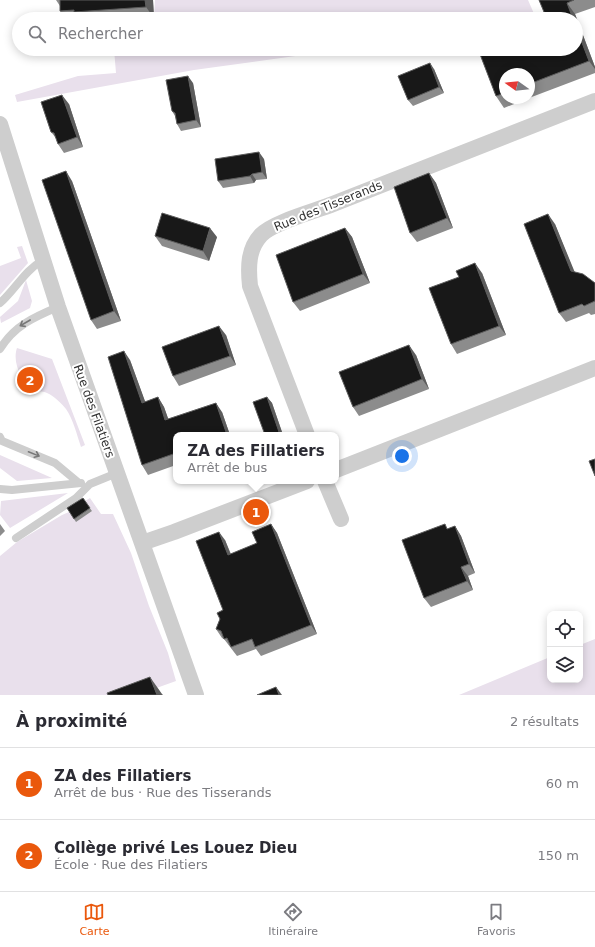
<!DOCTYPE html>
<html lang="fr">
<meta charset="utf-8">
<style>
body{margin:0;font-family:"DejaVu Sans",sans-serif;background:#f7f7f7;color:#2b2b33}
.controls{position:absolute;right:12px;bottom:12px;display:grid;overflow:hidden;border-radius:8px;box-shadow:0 2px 10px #0003}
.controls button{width:36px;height:36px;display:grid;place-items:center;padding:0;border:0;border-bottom:1px solid #e1e1e2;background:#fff;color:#2b2b33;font:20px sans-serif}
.compass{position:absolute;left:499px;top:68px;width:36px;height:36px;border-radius:50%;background:#fff;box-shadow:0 2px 10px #0003;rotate:285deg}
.you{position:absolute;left:402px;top:456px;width:14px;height:14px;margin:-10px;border:3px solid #fff;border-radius:50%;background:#1a73e8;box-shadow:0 0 0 6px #1a73e833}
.badge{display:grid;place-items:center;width:26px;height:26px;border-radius:50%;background:#ea580c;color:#fff;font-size:13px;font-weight:700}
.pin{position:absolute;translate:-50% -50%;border:2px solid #fff;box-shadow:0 1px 4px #0006}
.popup{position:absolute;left:173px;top:432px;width:166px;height:52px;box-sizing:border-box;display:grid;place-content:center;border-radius:8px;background:#fff;filter:drop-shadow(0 1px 3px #0005);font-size:13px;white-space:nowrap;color:#7c7c81}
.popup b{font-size:15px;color:#2b2b33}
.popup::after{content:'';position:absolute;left:50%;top:100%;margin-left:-8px;border:8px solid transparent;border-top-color:#fff}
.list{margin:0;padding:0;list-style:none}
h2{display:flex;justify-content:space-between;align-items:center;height:52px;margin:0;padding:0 16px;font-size:17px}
h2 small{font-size:13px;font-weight:400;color:#7c7c81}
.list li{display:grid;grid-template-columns:26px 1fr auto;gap:12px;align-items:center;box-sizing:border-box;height:72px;padding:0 16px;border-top:1px solid #e1e1e2}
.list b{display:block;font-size:15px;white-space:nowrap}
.list p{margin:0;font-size:13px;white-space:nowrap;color:#7c7c81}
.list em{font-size:13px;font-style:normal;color:#7c7c81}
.icon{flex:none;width:22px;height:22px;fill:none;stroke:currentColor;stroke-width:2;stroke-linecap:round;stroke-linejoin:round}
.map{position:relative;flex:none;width:595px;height:695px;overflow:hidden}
.search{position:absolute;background:#fff;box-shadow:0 2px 10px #0003;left:12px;right:12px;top:12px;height:44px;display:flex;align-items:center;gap:10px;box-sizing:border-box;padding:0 14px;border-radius:22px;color:#7c7c81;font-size:15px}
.sheet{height:196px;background:#fff}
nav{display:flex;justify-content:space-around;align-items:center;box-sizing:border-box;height:56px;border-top:1px solid #e1e1e2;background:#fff;font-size:11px;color:#7c7c81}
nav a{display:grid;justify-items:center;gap:2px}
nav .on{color:#ea580c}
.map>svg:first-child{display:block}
</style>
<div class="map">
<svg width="595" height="695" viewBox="0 0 595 695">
<rect width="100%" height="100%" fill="#fff"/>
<!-- green -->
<path fill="#e9e0ec" d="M155 0H528L535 16 517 19H154Z
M114 49H346L194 70 17 102 15 95 78 76 116 73Z
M22 246 28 263 0 295V266L21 258 17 247Z
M26 280 32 301 30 308 1 323 0 317 18 301Z
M17 348 52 359 85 445 81 447C77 435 73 419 66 409 62 404 54 396 47 393 44 391 39 392 35 390 21 383 12 362 17 348Z
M0 455 52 478 17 481 0 468Z
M68 493 10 528 0 515 1 501Z
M90 498 101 514H113L131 553 149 606 168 653 176 681 137 695H0V556L17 542 62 515 69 512 92 511 85 501Z
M595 639V695H459L550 657V680H580V645Z"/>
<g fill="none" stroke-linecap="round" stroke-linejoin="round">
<!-- lane -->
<path stroke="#cecece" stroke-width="8" d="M0 303C15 290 25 270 42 261
M0 349C14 326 34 317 58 307
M0 437 2 441 55 463 79 483
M0 489 12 490 81 483
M16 538 76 498 90 484 117 473"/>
<!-- street -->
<path stroke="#cecece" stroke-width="16" d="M0 124 58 307 196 695
M307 435 250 286C248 267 248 249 261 235 273 222 316 211 333 204 421 170 508 135 595 101
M336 470 595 368
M325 481 341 519
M142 543 174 532 307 481"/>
</g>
<!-- wall -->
<path fill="#8c8c8c" d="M56 0H155H153L154 18 141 19H66L60 11V6Z
M539 0H595V7L575 14 595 67V73L529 98V74H505V98H529L504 108 496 96 478 49H576V19H524L544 12Z
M434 69 444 93 413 106 408 100Z
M193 83 201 127 181 131 177 124 175 116 172 111Z
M69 104 83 147 64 153 58 144 56 138 51 132Z
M264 159 267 179 256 180 254 183 223 188 218 181Z
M429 173 436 183 453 228 417 242 410 233Z
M72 181 121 321 97 329 91 320Z
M555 224 574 272 595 283V314L591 315 589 313 566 322 559 313Z
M345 228 352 237 370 283 300 311 293 302Z
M155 236 217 237 209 261 162 246Z
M482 273 506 335 457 354 451 344Z
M226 335 236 365 179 386 173 376Z
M416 355 429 389 359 416 353 407Z
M130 360 145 402 158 397 164 407 168 419 222 412 230 435H176V465L148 475 142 465Z
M267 397 272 403 283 435H265Z
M83 498 92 511 76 522 67 508Z
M0 524 5 531 0 536Z
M271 524 277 533 317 634 261 656 256 649 237 656 224 639 222 638 216 629 223 610 225 540 231 554 257 543Z
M455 526 461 536 475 573 468 576 473 590 431 607 424 598 449 529Z"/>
<!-- shaded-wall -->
<path fill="#5d5d5d" d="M145 0H153L154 18 146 7Z
M567 3 575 14 595 67V69L589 61 576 27V19H573Z
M430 63 434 69 444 93 439 87Z
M188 76 193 83 201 127 196 120Z
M62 95 69 104 83 147 77 137Z
M259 152 264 159 267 179 262 172Z
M66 171 72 181 121 321 114 311Z
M429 173 436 183 453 228 447 218Z
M252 174 256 180 254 183 250 176Z
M548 214 555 224 578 280 571 271Z
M210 228 217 237 209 261 203 251Z
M345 228 352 237 370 283 363 274Z
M475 263 482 273 506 335 499 326Z
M219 326 226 335 236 365 230 356Z
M409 345 416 355 429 389 422 379Z
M124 351 130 360 149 412 142 403Z
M158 397 164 407 172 429 165 420Z
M267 397 272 403 283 435H282L279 432Z
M216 403 222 412 230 435H227Z
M271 524 277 533 317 634 311 625Z
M455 526 461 536 475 573 469 564Z
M219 532 225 540 234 563 228 555Z
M461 567 468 576 473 590 467 581Z
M150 677 162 694 163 695H157Z
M276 687 282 695H279Z"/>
<!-- building -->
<path fill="#181818" stroke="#5d5d5d" d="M60 0H145L146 7 74 12V10L60 11Z
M539 0H574L567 3 573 19H524L544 12Z
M576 27 589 61 529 84V74H505V93L496 96 478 49H576Z
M430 63 439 87 408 100 398 76Z
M188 76 196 120 177 124 175 113 172 111 166 80Z
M62 95 77 137 58 144 54 133 51 132 41 102Z
M259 152 262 172 252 174 250 176 218 181 215 159Z
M66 171 114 311 91 320 42 180Z
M429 173 447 218 410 233 394 187Z
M162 213 210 228 203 251 155 236Z
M548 214 571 271 583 274 595 283V301L584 306 582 304 559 313 524 224Z
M345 228 363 274 293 302 276 255Z
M475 263 499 326 451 344 429 288 459 277 456 271Z
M219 326 230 356 173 376 162 347Z
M409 345 422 379 353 407 339 372Z
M124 351 142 403 158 397 165 420 216 403 227 435H176V453L142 465 108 357Z
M267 397 279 432 271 435H265L253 402Z
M595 459V476L589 461Z
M83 498 90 508 74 519 67 508Z
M271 524 311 625 255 647 252 639 231 647 227 638 224 639 221 631 216 629 220 619 217 613 223 610 196 541 219 532 228 555 257 543 252 532Z
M445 524 447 529 455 526 469 564 461 567 467 581 424 598 402 540Z
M150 677 157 695H108L107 693Z
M276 687 279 695H257Z"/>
<!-- one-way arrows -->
<defs><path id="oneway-shaft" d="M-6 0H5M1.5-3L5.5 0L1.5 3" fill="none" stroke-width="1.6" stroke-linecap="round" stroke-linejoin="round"/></defs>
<g stroke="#787878">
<use href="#oneway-shaft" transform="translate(25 323) rotate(150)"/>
<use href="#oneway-shaft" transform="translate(34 454) rotate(22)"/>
</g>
<g text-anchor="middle" stroke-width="4" stroke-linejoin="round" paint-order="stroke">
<!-- street labels -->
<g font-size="12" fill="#313131" stroke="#fff">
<text transform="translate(328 206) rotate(-22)" y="4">Rue des Tisserands</text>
<text transform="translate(94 411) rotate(70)" y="4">Rue des Filatiers</text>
</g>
</g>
</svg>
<div class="controls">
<button><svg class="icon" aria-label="locate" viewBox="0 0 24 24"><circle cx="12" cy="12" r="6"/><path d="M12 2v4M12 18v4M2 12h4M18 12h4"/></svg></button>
<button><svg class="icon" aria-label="layers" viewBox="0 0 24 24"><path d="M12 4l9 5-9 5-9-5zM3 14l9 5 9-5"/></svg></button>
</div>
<svg class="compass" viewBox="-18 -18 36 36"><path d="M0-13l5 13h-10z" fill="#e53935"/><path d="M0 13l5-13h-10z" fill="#7c7c81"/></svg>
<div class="you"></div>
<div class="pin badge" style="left:256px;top:512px">1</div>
<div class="popup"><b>ZA des Fillatiers</b>Arrêt de bus</div>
<div class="pin badge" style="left:30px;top:380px">2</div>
<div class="search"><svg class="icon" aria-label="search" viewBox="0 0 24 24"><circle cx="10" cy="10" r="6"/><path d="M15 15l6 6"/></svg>Rechercher</div>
</div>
<section class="sheet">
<h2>À proximité<small>2 résultats</small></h2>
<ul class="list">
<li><span class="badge">1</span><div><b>ZA des Fillatiers</b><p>Arrêt de bus · Rue des Tisserands</p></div><em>60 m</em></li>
<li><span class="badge">2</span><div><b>Collège privé Les Louez Dieu</b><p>École · Rue des Filatiers</p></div><em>150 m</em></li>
</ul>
</section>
<nav>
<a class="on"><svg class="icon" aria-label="map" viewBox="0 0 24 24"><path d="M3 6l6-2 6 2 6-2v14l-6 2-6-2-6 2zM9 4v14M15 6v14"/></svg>Carte</a>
<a><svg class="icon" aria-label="directions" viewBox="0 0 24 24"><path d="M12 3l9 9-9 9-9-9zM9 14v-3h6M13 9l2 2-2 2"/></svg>Itinéraire</a>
<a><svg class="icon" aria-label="saved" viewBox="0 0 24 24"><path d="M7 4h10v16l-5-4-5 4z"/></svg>Favoris</a>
</nav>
